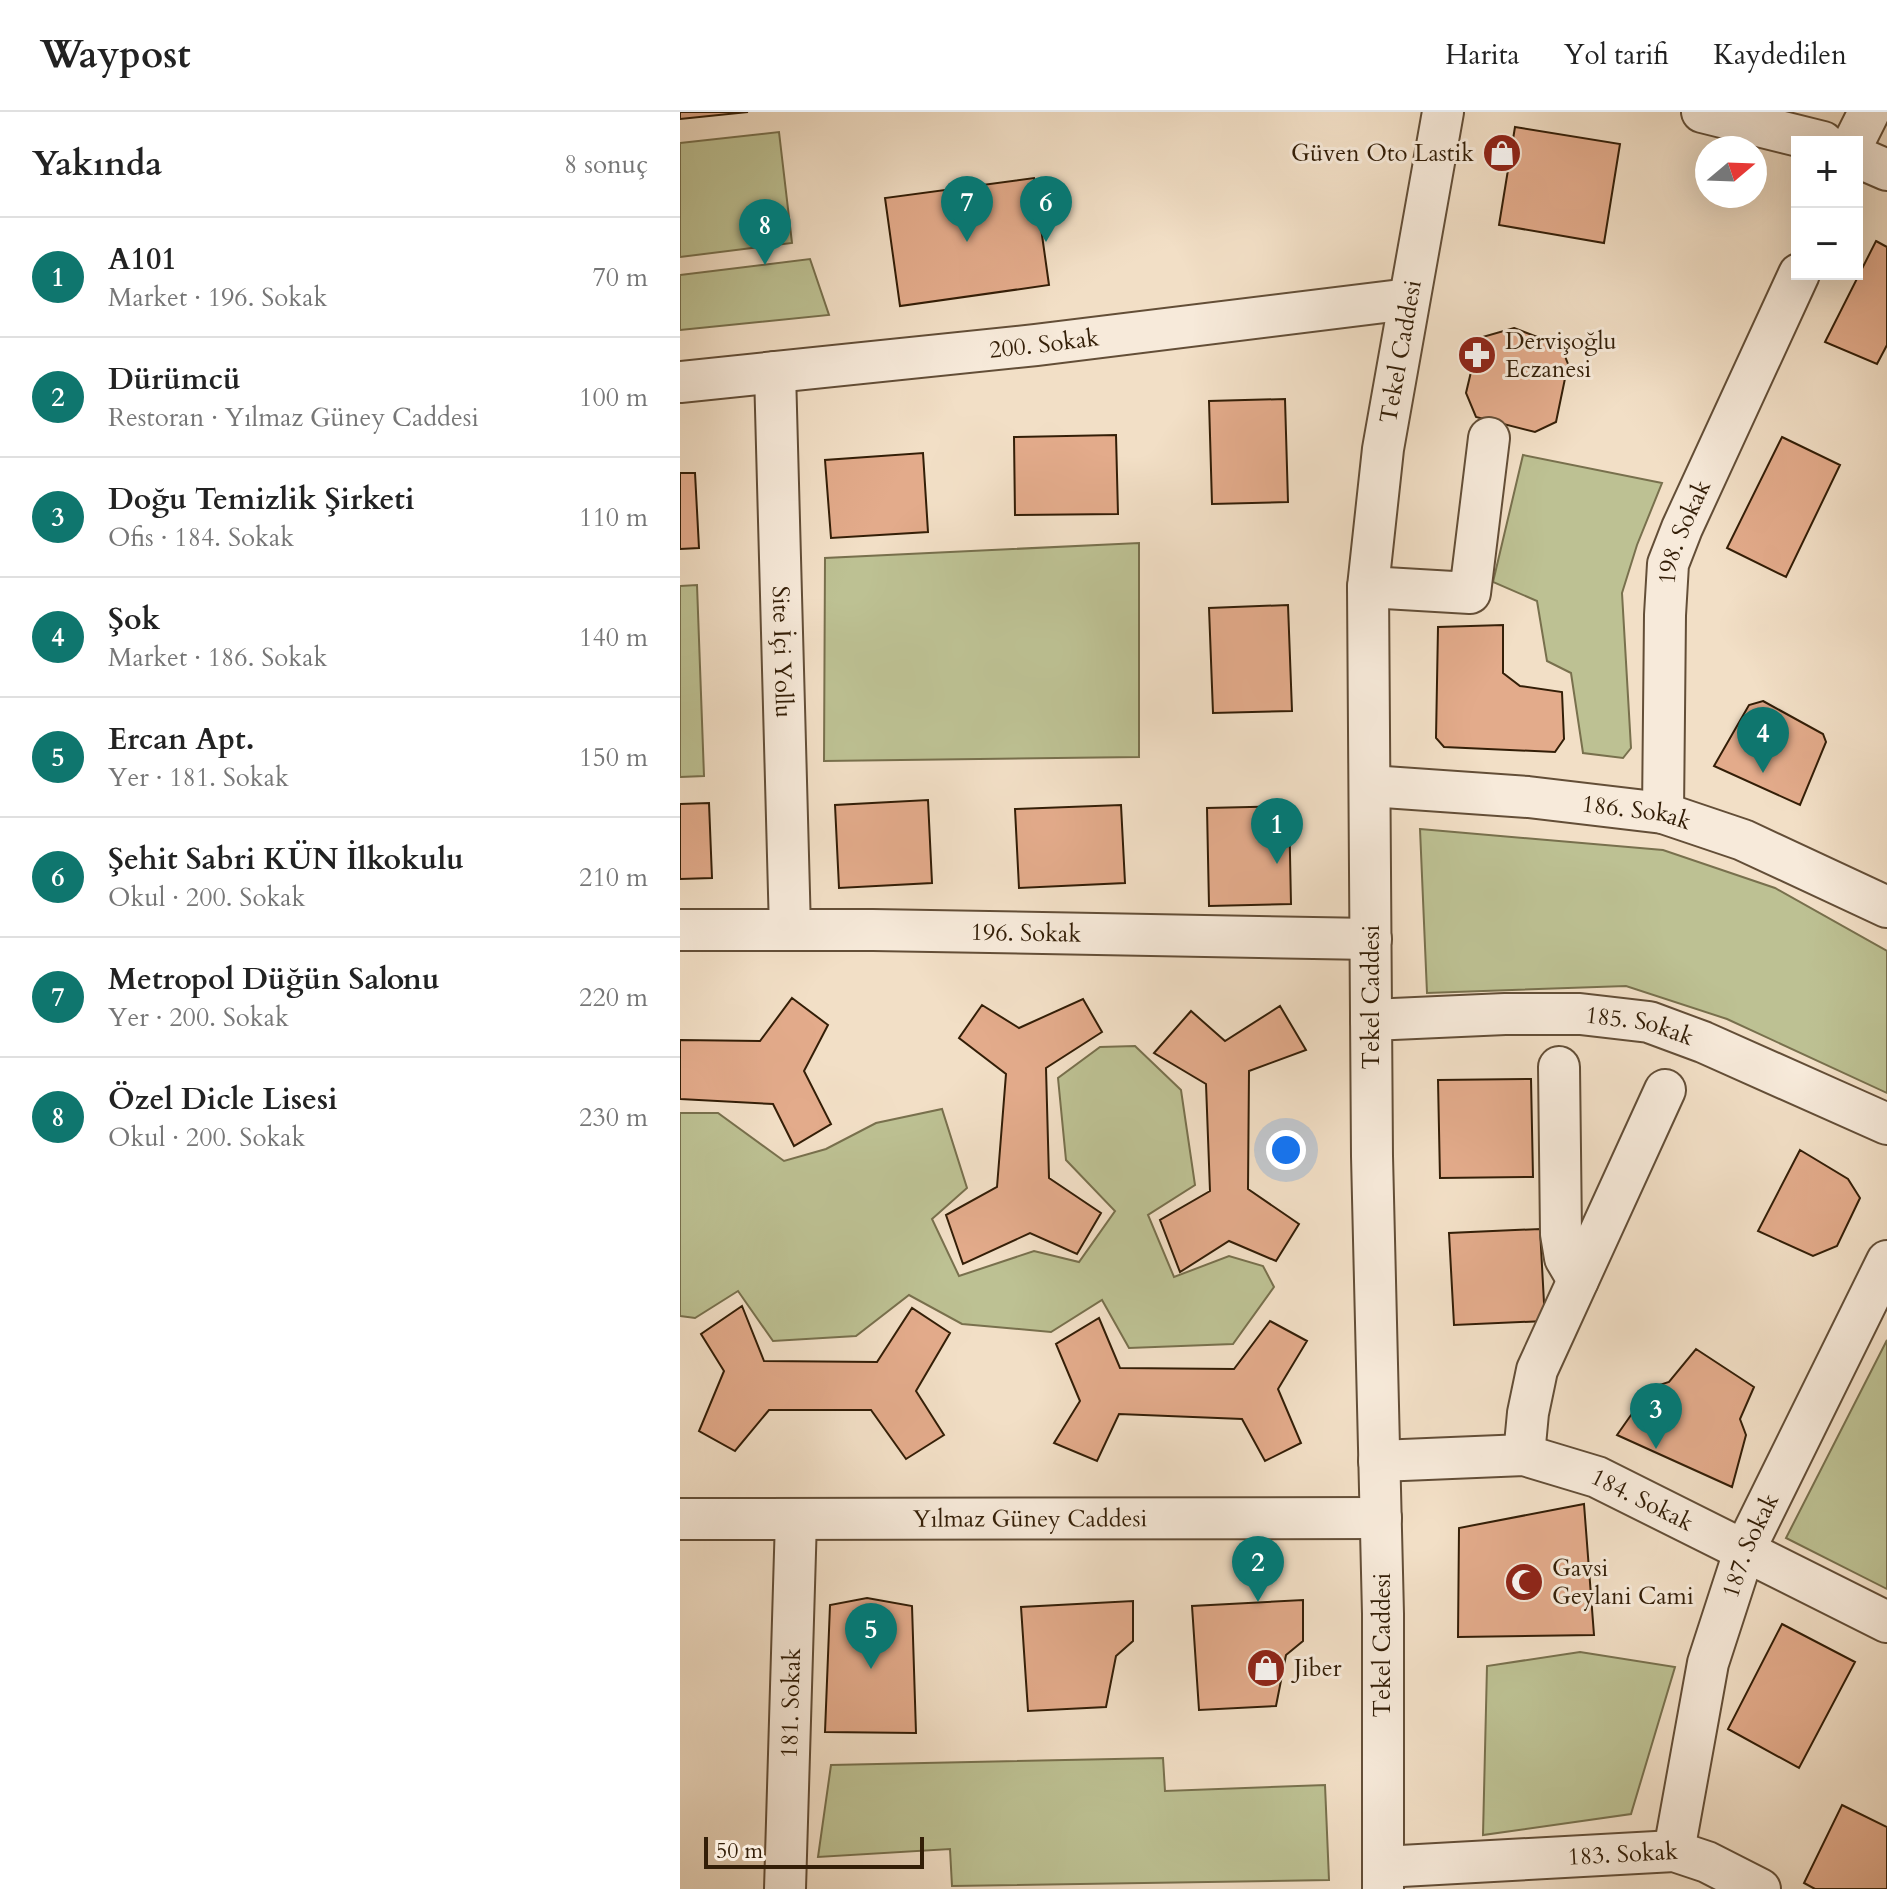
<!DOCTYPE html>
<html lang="tr">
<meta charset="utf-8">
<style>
body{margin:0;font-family:Cardo,serif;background:#f2f2f2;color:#222}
.controls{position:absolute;right:24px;top:24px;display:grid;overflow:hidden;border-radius:0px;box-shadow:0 8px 32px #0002}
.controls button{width:72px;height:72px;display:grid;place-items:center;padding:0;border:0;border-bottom:2px solid #e0e0e0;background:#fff;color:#222;font:40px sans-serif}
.compass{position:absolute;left:1015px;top:24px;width:72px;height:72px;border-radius:50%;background:#fff;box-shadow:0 8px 32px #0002;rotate:71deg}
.scale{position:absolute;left:24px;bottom:20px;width:220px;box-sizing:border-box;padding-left:8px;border:4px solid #331e07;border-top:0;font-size:22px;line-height:28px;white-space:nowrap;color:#331e07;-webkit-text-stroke:6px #f7eada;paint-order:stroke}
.you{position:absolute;left:606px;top:1038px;width:28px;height:28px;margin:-20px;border:6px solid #fff;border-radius:50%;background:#1a73e8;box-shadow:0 0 0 12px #1a73e833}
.badge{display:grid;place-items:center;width:52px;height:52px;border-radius:50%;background:#0f766e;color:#fff;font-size:26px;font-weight:700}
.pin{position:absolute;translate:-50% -66px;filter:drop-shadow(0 2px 4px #0008)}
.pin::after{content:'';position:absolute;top:42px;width:28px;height:24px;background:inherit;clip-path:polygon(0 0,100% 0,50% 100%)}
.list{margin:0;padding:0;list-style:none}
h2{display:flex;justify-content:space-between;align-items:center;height:104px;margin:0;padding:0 32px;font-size:34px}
h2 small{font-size:26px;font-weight:400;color:#767676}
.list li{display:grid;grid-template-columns:52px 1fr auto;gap:24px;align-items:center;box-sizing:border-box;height:120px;padding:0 32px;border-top:2px solid #e0e0e0}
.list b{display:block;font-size:30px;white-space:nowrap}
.list p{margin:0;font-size:26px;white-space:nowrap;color:#767676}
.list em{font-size:26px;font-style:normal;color:#767676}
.map{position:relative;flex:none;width:1207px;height:1777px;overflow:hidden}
header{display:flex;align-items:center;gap:48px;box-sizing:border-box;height:112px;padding:0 40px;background:#fff;border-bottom:2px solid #e0e0e0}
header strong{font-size:38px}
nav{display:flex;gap:44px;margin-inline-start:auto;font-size:28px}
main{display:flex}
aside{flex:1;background:#fff}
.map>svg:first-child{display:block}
</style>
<header>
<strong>Waypost</strong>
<nav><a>Harita</a><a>Yol tarifi</a><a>Kaydedilen</a></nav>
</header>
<main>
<aside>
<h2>Yakında<small>8 sonuç</small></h2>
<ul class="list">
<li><span class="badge">1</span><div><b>A101</b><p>Market · 196. Sokak</p></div><em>70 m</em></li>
<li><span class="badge">2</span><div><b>Dürümcü</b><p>Restoran · Yılmaz Güney Caddesi</p></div><em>100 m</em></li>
<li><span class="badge">3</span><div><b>Doğu Temizlik Şirketi</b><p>Ofis · 184. Sokak</p></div><em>110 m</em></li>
<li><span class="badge">4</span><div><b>Şok</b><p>Market · 186. Sokak</p></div><em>140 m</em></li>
<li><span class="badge">5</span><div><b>Ercan Apt.</b><p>Yer · 181. Sokak</p></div><em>150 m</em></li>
<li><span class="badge">6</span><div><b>Şehit Sabri KÜN İlkokulu</b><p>Okul · 200. Sokak</p></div><em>210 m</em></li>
<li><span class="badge">7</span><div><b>Metropol Düğün Salonu</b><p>Yer · 200. Sokak</p></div><em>220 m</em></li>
<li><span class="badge">8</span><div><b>Özel Dicle Lisesi</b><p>Okul · 200. Sokak</p></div><em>230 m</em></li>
</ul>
</aside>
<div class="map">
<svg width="1207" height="1777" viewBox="0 0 1207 1777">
<rect width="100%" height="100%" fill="#f2dfc6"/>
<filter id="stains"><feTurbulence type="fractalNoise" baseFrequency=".0025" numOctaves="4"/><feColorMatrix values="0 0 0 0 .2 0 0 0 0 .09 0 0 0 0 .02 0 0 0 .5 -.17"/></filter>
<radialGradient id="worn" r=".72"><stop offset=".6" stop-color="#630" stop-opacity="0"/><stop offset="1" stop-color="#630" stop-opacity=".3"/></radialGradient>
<!-- green -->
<path fill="#bdc193" stroke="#78704d" stroke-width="2" d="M99 20 112 131 0 145V31Z
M130 147 149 203 0 218V163Z
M843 343 982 371 957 433 942 481 951 636 943 646 903 641 891 561 867 549 857 489 813 470Z
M459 431V645L144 649 145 446Z
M17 473 24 664 0 665V474Z
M740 717 983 738 1095 776 1207 839V981L1047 907 946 874 747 881Z
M455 934 501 978 515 1073 468 1103 494 1165 549 1144 583 1154 594 1175 553 1232 449 1236 422 1188 371 1220 282 1212 229 1183 176 1224 93 1229 58 1179 15 1206 0 1204V1001H38L104 1049 146 1037 196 1011 262 997 287 1076 252 1107 279 1164 354 1139 399 1150 435 1099 386 1048 378 966 420 935Z
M1207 1228V1477L1106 1426Z
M900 1540 995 1555 951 1702 803 1723 807 1554Z
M483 1646 485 1679 645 1673 649 1768 272 1774 270 1737 138 1745 151 1653Z"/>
<!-- building -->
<path fill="#e3ab8b" stroke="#331e07" stroke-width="2" d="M0 0H68L0 7Z
M835 15 940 32 924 131 819 113Z
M354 66 369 173 220 194 205 86Z
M1196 129 1207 135V233L1197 252 1145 230Z
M834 216 881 234 888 252 876 310 855 320 796 305 786 281 799 226Z
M605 287 608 390 532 392 529 289Z
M436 323 438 402 335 403 334 325Z
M1102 325 1160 353 1106 465 1047 436Z
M243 341 248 420 151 426 145 348Z
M0 361H15L19 436 0 437Z
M608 493 612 599 533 601 529 496Z
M823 513V561L840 574 882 580 884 627 875 640 764 635 756 626 758 515Z
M1083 589 1143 622 1146 630 1120 693 1034 654 1069 593Z
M248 688 252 771 159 776 155 693Z
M29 691 32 766 0 767V692Z
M441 693 445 771 339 776 335 697Z
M609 694 611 792 529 794 527 696Z
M112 886 148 913 124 959 151 1012 114 1034 93 992 0 987V928L80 929Z
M403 887 422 920 366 956 369 1066 421 1101 397 1142 350 1121 283 1152 266 1103 317 1075 326 962 279 926 302 893 339 916Z
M600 894 626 938 569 959 568 1077 619 1112 596 1149 549 1129 500 1160 480 1108 530 1079 526 972 474 941 511 899 545 929Z
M851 967 853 1065 760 1066 758 968Z
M1120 1038 1168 1067 1180 1086 1157 1134 1133 1144 1078 1119Z
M860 1117 865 1209 774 1213 769 1121Z
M62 1194 84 1249 197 1250 232 1196 270 1221 236 1279 264 1323 226 1347 191 1298H89L55 1339 19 1319 44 1259 21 1222Z
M419 1206 440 1256 554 1257 590 1209 627 1229 598 1277 621 1331 585 1349 562 1307 439 1302 417 1349 374 1331 400 1289 376 1232Z
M1016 1237 1074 1275 1060 1307 1066 1323 1052 1375 937 1323 970 1276 989 1270Z
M904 1392 914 1523 778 1525 779 1416Z
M187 1486 232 1494 236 1621 145 1620 150 1493Z
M623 1488V1529L606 1543 596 1594 519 1598 512 1494Z
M453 1489V1529L436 1544 426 1595 348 1599 341 1495Z
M1102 1512 1175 1550 1119 1656 1048 1617Z
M1162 1693 1207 1715V1777H1135L1124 1771Z"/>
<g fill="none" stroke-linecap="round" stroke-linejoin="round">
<!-- minor casing -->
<g stroke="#634e37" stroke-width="44">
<g id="minor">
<path d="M1022 0 1143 30"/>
<path d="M1174 30 1189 0"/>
<path d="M1177 45 1207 58"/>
<path id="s1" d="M95 260 110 818"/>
<path id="s2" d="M0 270 356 233 729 187"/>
<path d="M688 475 790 481 809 326"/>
<path id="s3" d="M690 674 848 685 983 701 1063 728 1207 795"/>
<path id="s4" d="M983 701 985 503 988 452 1002 416 1119 162"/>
<path id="s5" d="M0 818H193L691 827"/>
<path id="s6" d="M691 908 825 902H900L969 910 1023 930 1207 1012"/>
<path d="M879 955 881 1122 885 1146 898 1168"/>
<path d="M844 1343 848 1301 857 1258 985 978"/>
<path id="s7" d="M699 1349 844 1343 917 1365 1207 1510"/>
<path id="s8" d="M0 1407 701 1406"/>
<path id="s9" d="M994 1739 1028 1551 1065 1437 1207 1149"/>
<path id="s10" d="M703 1755 994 1739 1027 1750 1080 1777"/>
<path id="s11" d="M105 1777 116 1407"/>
<path id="s12" d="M703 1777V1502L692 1044 688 475 703 337 763 0"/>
</g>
</g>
<!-- minor -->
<use href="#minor" stroke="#f7eada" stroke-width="40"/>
</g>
<!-- icons -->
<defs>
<g id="shop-disc" transform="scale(2)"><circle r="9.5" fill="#8f2418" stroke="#f7eada"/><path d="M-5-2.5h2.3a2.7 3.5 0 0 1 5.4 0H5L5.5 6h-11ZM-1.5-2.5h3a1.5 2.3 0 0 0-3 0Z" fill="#fff"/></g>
<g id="pharmacy-disc" transform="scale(2)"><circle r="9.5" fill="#8f2418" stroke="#f7eada"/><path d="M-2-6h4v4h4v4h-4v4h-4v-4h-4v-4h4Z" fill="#fff"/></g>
<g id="mosque-disc" transform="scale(2)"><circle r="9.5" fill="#8f2418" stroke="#f7eada"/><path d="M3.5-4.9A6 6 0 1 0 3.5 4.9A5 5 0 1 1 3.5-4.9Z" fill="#fff"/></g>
</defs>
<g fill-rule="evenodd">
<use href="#shop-disc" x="822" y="41"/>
<use href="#pharmacy-disc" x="797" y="243"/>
<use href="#mosque-disc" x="844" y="1470"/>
<use href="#shop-disc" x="586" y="1556"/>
</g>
<g text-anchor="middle" stroke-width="6" stroke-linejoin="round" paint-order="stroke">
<!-- poi labels -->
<g font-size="24" fill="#331e07" stroke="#f7eada" text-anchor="start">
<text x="794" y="49" text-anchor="end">Güven Oto Lastik</text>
<text x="825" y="237">Dervişoğlu<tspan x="825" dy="28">Eczanesi</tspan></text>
<text x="872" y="1464">Gavsi<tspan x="872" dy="28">Geylani Cami</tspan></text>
<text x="614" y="1564">Jiber</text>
</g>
<!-- street labels -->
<g font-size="24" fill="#331e07" stroke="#f7eada">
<text dy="8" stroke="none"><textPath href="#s2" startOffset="366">200. Sokak</textPath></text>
<text dy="8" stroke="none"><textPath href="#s12" startOffset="1540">Tekel Caddesi</textPath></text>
<text dy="8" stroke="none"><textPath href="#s4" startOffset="284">198. Sokak</textPath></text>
<text dy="8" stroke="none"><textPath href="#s1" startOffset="280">Site İçi Yollu</textPath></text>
<text dy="8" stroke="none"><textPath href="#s3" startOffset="268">186. Sokak</textPath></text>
<text dy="8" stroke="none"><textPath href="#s5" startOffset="346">196. Sokak</textPath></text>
<text transform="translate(691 885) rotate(-90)" y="8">Tekel Caddesi</text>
<text dy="8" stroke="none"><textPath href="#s6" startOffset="270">185. Sokak</textPath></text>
<text dy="8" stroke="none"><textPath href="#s7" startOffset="272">184. Sokak</textPath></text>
<text dy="8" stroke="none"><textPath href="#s8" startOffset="350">Yılmaz Güney Caddesi</textPath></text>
<text dy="8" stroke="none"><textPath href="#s9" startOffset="316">187. Sokak</textPath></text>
<text transform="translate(702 1533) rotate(-90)" y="8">Tekel Caddesi</text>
<text dy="8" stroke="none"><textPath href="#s11" startOffset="186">181. Sokak</textPath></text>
<text dy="8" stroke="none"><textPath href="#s10" startOffset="240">183. Sokak</textPath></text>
</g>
</g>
<rect width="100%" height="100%" filter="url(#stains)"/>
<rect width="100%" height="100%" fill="url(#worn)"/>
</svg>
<div class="controls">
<button>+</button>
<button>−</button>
</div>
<svg class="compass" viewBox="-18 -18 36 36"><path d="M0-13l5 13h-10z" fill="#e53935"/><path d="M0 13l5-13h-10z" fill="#767676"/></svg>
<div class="scale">50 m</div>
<div class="you"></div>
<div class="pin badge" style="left:597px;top:752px">1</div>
<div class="pin badge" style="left:578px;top:1490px">2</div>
<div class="pin badge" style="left:976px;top:1337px">3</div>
<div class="pin badge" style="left:1083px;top:661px">4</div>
<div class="pin badge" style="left:191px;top:1557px">5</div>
<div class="pin badge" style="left:366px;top:130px">6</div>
<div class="pin badge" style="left:287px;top:130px">7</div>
<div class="pin badge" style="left:85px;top:153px">8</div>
</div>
</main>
